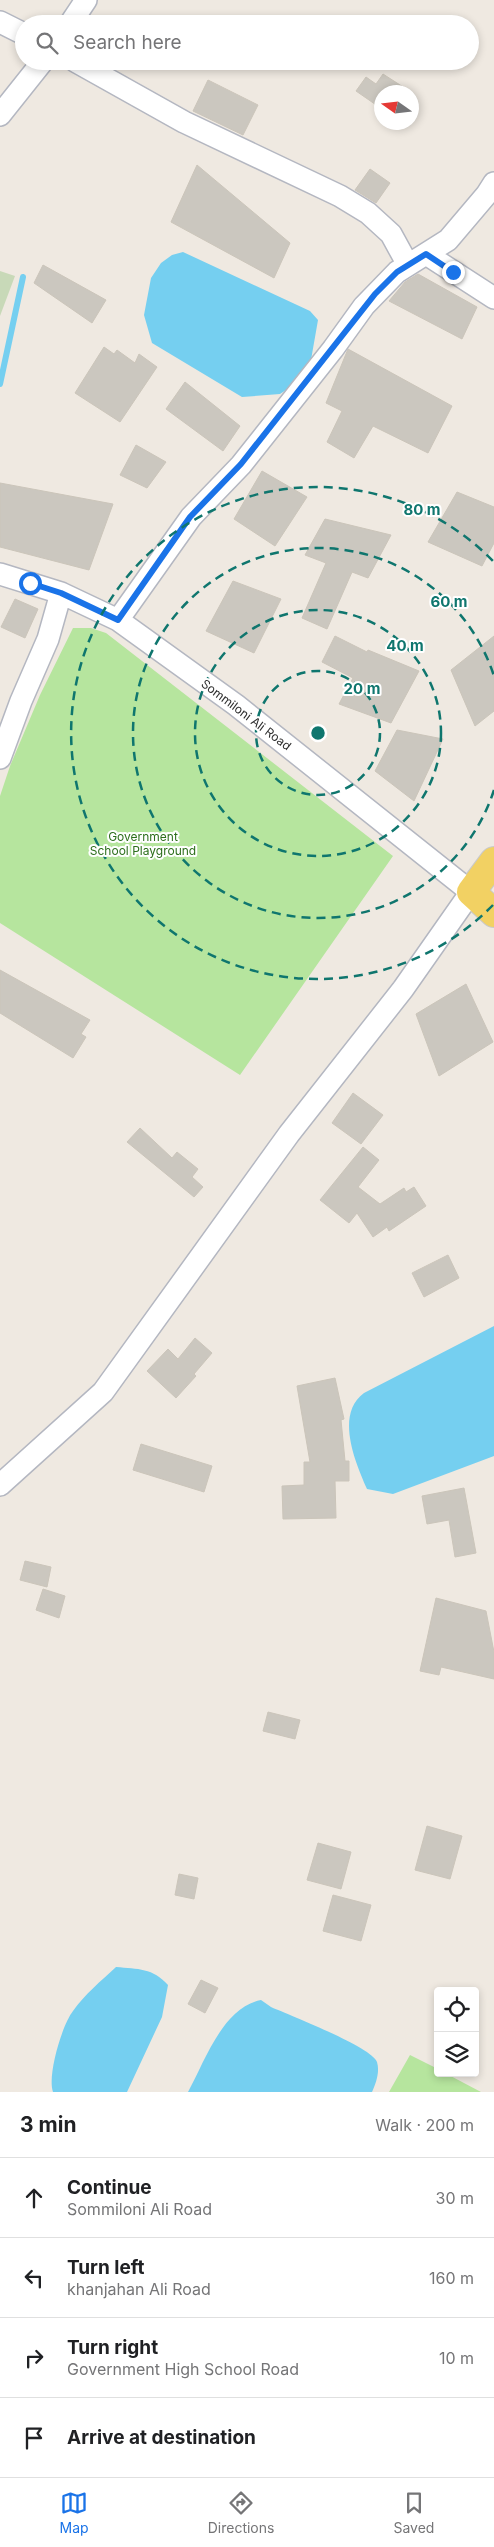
<!DOCTYPE html>
<meta charset="utf-8">
<style>
body{margin:0;font-family:Inter,sans-serif;background:#f6f6f6;color:#202124}
.controls{position:absolute;right:15px;bottom:15px;display:grid;overflow:hidden;border-radius:5px;box-shadow:0 2px 8px #0003}
.controls button{width:45px;height:45px;display:grid;place-items:center;padding:0;border:0;border-bottom:1px solid #e0e0e0;background:#fff;color:#202124;font:25px sans-serif}
.compass{position:absolute;left:374px;top:85px;width:45px;height:45px;border-radius:50%;background:#fff;box-shadow:0 2px 8px #0003;rotate:284deg}
.stop{position:absolute;width:15px;height:15px;margin:-11px;border:4px solid #1a73e8;border-radius:50%;background:#fff}
.stop.end{background:#1a73e8;border-color:#fff;box-shadow:0 1px 5px #0008}
.list{margin:0;padding:0;list-style:none}
h2{display:flex;justify-content:space-between;align-items:center;height:65px;margin:0;padding:0 20px;font-size:21px}
h2 small{font-size:16px;font-weight:400;color:#757577}
.list li{display:grid;grid-template-columns:32px 1fr auto;gap:15px;align-items:center;box-sizing:border-box;height:80px;padding:0 20px;border-top:1px solid #e0e0e0}
.list b{display:block;font-size:19px;white-space:nowrap}
.list p{margin:0;font-size:16px;white-space:nowrap;color:#757577}
.list em{font-size:16px;font-style:normal;color:#757577}
.icon{flex:none;width:28px;height:28px;fill:none;stroke:currentColor;stroke-width:2;stroke-linecap:round;stroke-linejoin:round}
.map{position:relative;flex:none;width:494px;height:2092px;overflow:hidden}
.search{position:absolute;background:#fff;box-shadow:0 2px 8px #0003;left:15px;right:15px;top:15px;height:55px;display:flex;align-items:center;gap:12px;box-sizing:border-box;padding:0 18px;border-radius:28px;color:#757577;font-size:19px}
.sheet{height:385px;background:#fff}
nav{display:flex;justify-content:space-around;align-items:center;box-sizing:border-box;height:70px;border-top:1px solid #e0e0e0;background:#fff;font-size:14px;color:#757577}
nav a{display:grid;justify-items:center;gap:2px}
nav .on{color:#1a73e8}
.map>svg:first-child{display:block}
</style>
<div class="map">
<svg width="494" height="2092" viewBox="0 0 494 2092">
<rect width="100%" height="100%" fill="#efe9e1"/>
<!-- green -->
<path fill="#b6e59e" d="M73 628H91L106 633 393 856 240 1075 0 923V796L10 766 40 695Z
M410 2055 438 2069V2073H445L481 2092H389Z"/>
<!-- cemetery -->
<path fill="#c8d9b8" d="M0 271 15 276 0 316Z"/>
<!-- water -->
<path fill="#75cff0" d="M183 252 310 311 318 320 311 360 292 386 280 394 242 397 152 343 144 315 151 278 161 263 172 255Z
M494 1326V1456L393 1494 367 1489C355 1462 335 1414 364 1393Z
M116 1967C138 1969 153 1968 168 1985L162 2017 127 2092H53C47 2076 62 2025 73 2011 85 1994 101 1981 116 1967Z
M261 2000 271 2007C289 2015 372 2047 377 2062 380 2072 376 2083 372 2092H188C205 2061 223 2007 261 2000Z"/>
<g fill="none" stroke-linecap="round" stroke-linejoin="round">
<!-- stream -->
<path stroke="#75cff0" stroke-width="6" d="M0 384 23 277"/>
</g>
<!-- building -->
<path fill="#cbc7bf" stroke="#cbc5ba" d="M383 74 411 92H382V109L356 91 366 77 376 84Z
M208 80 258 105 243 135 193 111Z
M197 165 290 243 274 278 171 222Z
M370 169 390 183 376 203 355 190Z
M43 265 106 300 92 323 34 283Z
M418 274 477 307 462 339 389 301 405 282Z
M104 347 114 354 117 350 135 363 139 354 157 367 120 422 75 393Z
M348 349 452 406 428 453 373 426 354 458 327 442 342 411 326 403Z
M185 382 240 426 223 451 166 409Z
M136 445 166 462 147 488 120 475Z
M262 471 307 497 275 546 234 519Z
M0 483 113 504 89 570 0 547Z
M457 492 494 507V543L482 566 428 542Z
M325 519 391 535 368 578 352 572 327 629 302 618 326 563 305 555Z
M233 581 281 599 254 653 206 631Z
M15 599 38 609 25 638 1 627Z
M335 636 367 652 368 650 419 671 391 723 339 704 353 678 322 662Z
M494 636V711L475 726 451 670Z
M397 730 443 739 414 801 375 771Z
M0 970 90 1020 81 1034 86 1037 73 1058 0 1013Z
M466 984 493 1042 439 1076 416 1014Z
M353 1093 383 1115 361 1144 332 1123Z
M140 1128 172 1158 177 1152 198 1169 192 1177 203 1187 194 1197 127 1142Z
M363 1147 379 1160 358 1187 380 1204 404 1188 406 1192 414 1187 426 1206 389 1231 387 1227 373 1237 357 1213 349 1223 320 1200Z
M448 1255 459 1278 424 1297 412 1273Z
M195 1338 212 1353 194 1374 196 1376 176 1398 147 1371 168 1349 178 1359Z
M335 1378 344 1419 341 1420 345 1461H349V1481H335L336 1518 283 1519 282 1486 304 1485V1462H310L297 1386Z
M141 1444 212 1466 204 1492 133 1470Z
M464 1488 476 1553 455 1557 449 1520 427 1524 422 1496Z
M25 1561 51 1567 47 1587 20 1580Z
M43 1589 65 1596 59 1618 36 1610Z
M436 1598 486 1611 494 1652V1679L441 1667 439 1675 420 1671Z
M268 1712 300 1720 295 1739 263 1731Z
M427 1826 462 1836 450 1879 415 1870Z
M318 1843 351 1852 341 1889 307 1880Z
M179 1874 198 1878 194 1899 175 1895Z
M333 1895 371 1905 361 1941 323 1931Z
M201 1980 218 1988 205 2013 188 2004Z"/>
<g fill="none" stroke-linecap="round" stroke-linejoin="round">
<!-- minor casing -->
<g stroke="#b4b7c1" stroke-width="24">
<path id="minor" d="M0 22 24 34
M70 24 86 0
M75 61 184 122 340 196 368 213 391 234 408 265
M0 115 43 61
M426 254 494 298
M0 574 61 593 118 620 236 705 471 892 403 989 289 1134 103 1392 0 1485
M118 620 191 517 241 465 333 349 364 306 397 272 448 240 487 194 494 183
M0 758 21 701 48 639 61 593"/>
</g>
<!-- major casing -->
<g stroke="#c9c9c9" stroke-width="30">
<path id="major" d="M494 861 471 892 494 913"/>
</g>
<!-- minor -->
<use href="#minor" stroke="#fff" stroke-width="21"/>
<!-- major -->
<use href="#major" stroke="#f2d163" stroke-width="28"/>
</g>
<g fill="none" stroke-linecap="round" stroke-linejoin="round">
<!-- route -->
<path stroke="#1a73e8" stroke-width="6" d="M30 583 61 593 118 620 190 517 241 464 375 294 397 272 426 254 453 272"/>
</g>
<!-- distance rings -->
<g fill="none" stroke="#0f766e" stroke-width="2.5" stroke-dasharray="9 6">
<circle cx="318" cy="733" r="62"/>
<circle cx="318" cy="733" r="123"/>
<path d="M494 790A185 185 0 1 1 494 676"/>
<path d="M493 905A246 246 0 1 1 493 561"/>
</g>
<g text-anchor="middle" stroke-width="4" stroke-linejoin="round" paint-order="stroke">
<!-- street labels -->
<g font-size="12" fill="#2e2e2e" stroke="#fff">
<text transform="translate(246 715) rotate(37)" y="4">Sommiloni Ali Road</text>
</g>
<!-- park labels -->
<g font-size="12" fill="#2c6e1b" stroke="#fff">
<text x="143" y="841">Government<tspan x="143" dy="14">School Playground</tspan></text>
</g>
</g>
<circle cx="318" cy="733" r="8" fill="#0f766e" stroke="#fff" stroke-width="2.5"/>
<g font-size="15" text-anchor="middle" font-weight="bold" fill="#0f766e" stroke="#fff" stroke-width="4" stroke-linejoin="round" paint-order="stroke">
<text x="422" y="515">80 m</text>
<text x="449" y="607">60 m</text>
<text x="405" y="651">40 m</text>
<text x="362" y="694">20 m</text>
</g>
</svg>
<div class="controls">
<button><svg class="icon" aria-label="locate" viewBox="0 0 24 24"><circle cx="12" cy="12" r="6"/><path d="M12 2v4M12 18v4M2 12h4M18 12h4"/></svg></button>
<button><svg class="icon" aria-label="layers" viewBox="0 0 24 24"><path d="M12 4l9 5-9 5-9-5zM3 14l9 5 9-5"/></svg></button>
</div>
<svg class="compass" viewBox="-18 -18 36 36"><path d="M0-13l5 13h-10z" fill="#e53935"/><path d="M0 13l5-13h-10z" fill="#757577"/></svg>
<div class="stop" style="left:30px;top:583px"></div>
<div class="stop end" style="left:453px;top:272px"></div>
<div class="search"><svg class="icon" aria-label="search" viewBox="0 0 24 24"><circle cx="10" cy="10" r="6"/><path d="M15 15l6 6"/></svg>Search here</div>
</div>
<section class="sheet">
<h2>3 min<small>Walk · 200 m</small></h2>
<ul class="list">
<li><svg class="icon" aria-label="ahead" viewBox="0 0 24 24"><path d="M12 20V5M6 11l6-6 6 6"/></svg><div><b>Continue</b><p>Sommiloni Ali Road</p></div><em>30 m</em></li>
<li><svg class="icon" aria-label="left" viewBox="0 0 24 24"><path d="M17 20v-9H6M10 6l-5 5 5 5"/></svg><div><b>Turn left</b><p>khanjahan Ali Road</p></div><em>160 m</em></li>
<li><svg class="icon" aria-label="right" viewBox="0 0 24 24"><path d="M7 20v-9h11M14 6l5 5-5 5"/></svg><div><b>Turn right</b><p>Government High School Road</p></div><em>10 m</em></li>
<li><svg class="icon" aria-label="arrive" viewBox="0 0 24 24"><path d="M6 21V4h12l-3 4 3 4H6"/></svg><div><b>Arrive at destination</b></div></li>
</ul>
</section>
<nav>
<a class="on"><svg class="icon" aria-label="map" viewBox="0 0 24 24"><path d="M3 6l6-2 6 2 6-2v14l-6 2-6-2-6 2zM9 4v14M15 6v14"/></svg>Map</a>
<a><svg class="icon" aria-label="directions" viewBox="0 0 24 24"><path d="M12 3l9 9-9 9-9-9zM9 14v-3h6M13 9l2 2-2 2"/></svg>Directions</a>
<a><svg class="icon" aria-label="saved" viewBox="0 0 24 24"><path d="M7 4h10v16l-5-4-5 4z"/></svg>Saved</a>
</nav>
